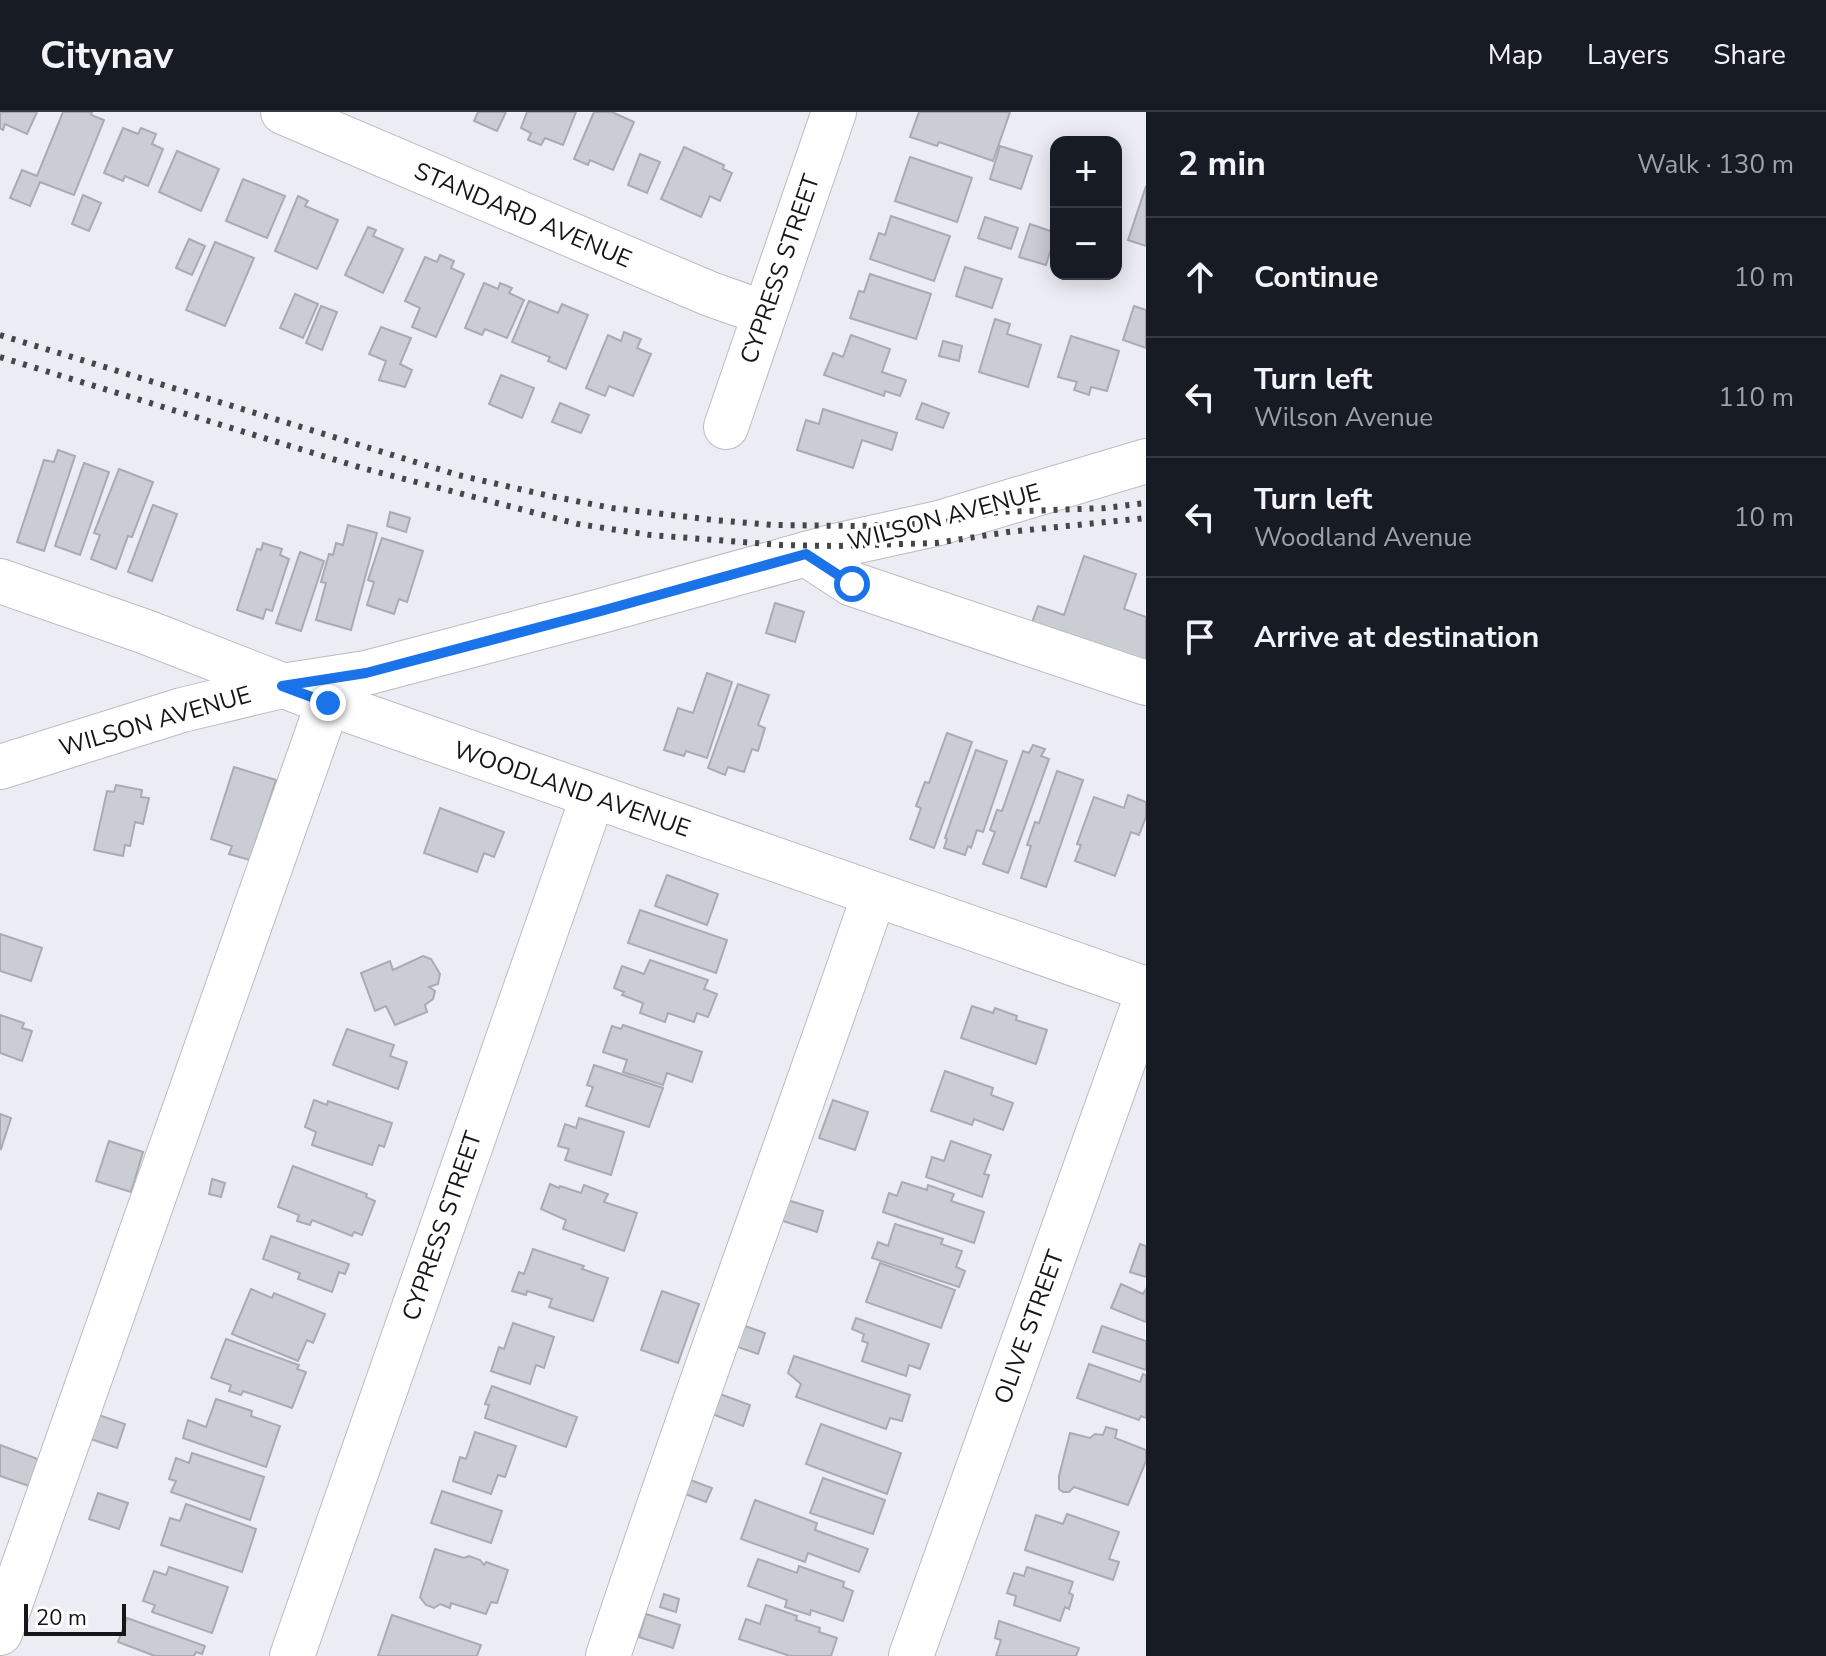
<!DOCTYPE html>
<html lang="en">
<head>
<meta charset="utf-8">
<style>
	:root { --surface:#171b24; --page:#242831; --text:#f1f3f6; --muted:#9ea1a6; --line:#363941 }
	body { margin:0; font-family:"Nunito Sans",sans-serif; background:var(--page); color:var(--text) }
	.controls { position:absolute; right:24px; top:24px; display:grid; overflow:hidden; border-radius:16px; box-shadow:0 4px 20px #0003 }
	.controls button { width:72px; height:72px; display:grid; place-items:center; padding:0; border:0; border-bottom:2px solid var(--line); background:var(--surface); color:var(--text); font:40px sans-serif }
	.scale { position:absolute; left:24px; bottom:20px; width:102px; box-sizing:border-box; padding-left:8px; border:4px solid #151618; border-top:0; font-size:22px; line-height:28px; white-space:nowrap; color:#151618; -webkit-text-stroke:6px #fff; paint-order:stroke }
	.stop { position:absolute; width:24px; height:24px; margin:-18px; border:6px solid #1a73e8; border-radius:50%; background:#fff }
	.stop.end { background:#1a73e8; border-color:#fff; box-shadow:0 2px 8px #0008 }
	.list { margin:0; padding:0; list-style:none }
	h2 { display:flex; justify-content:space-between; align-items:center; height:104px; margin:0; padding:0 32px; font-size:34px }
	h2 small { font-size:26px; font-weight:400; color:var(--muted) }
	.list li { display:grid; grid-template-columns:52px 1fr auto; gap:24px; align-items:center; box-sizing:border-box; height:120px; padding:0 32px; border-top:2px solid var(--line) }
	.list b { display:block; font-size:30px; white-space:nowrap }
	.list p { margin:0; font-size:26px; white-space:nowrap; color:var(--muted) }
	.list em { font-size:26px; font-style:normal; color:var(--muted) }
	.icon { flex:none; width:44px; height:44px; fill:none; stroke:currentColor; stroke-width:2; stroke-linecap:round; stroke-linejoin:round }
	.map { position:relative; flex:none; width:1146px; height:1544px; overflow:hidden }
	header { display:flex; align-items:center; gap:48px; box-sizing:border-box; height:112px; padding:0 40px; background:var(--surface); border-bottom:2px solid var(--line) }
	header strong { font-size:38px }
	nav { display:flex; gap:44px; margin-inline-start:auto; font-size:28px }
	main { display:flex }
	aside { flex:1; background:var(--surface) }
	.map>svg:first-child { display:block }
</style>
</head>
<body>
<header>
<strong>Citynav</strong>
<nav><a>Map</a><a>Layers</a><a>Share</a></nav>
</header>
<main>
<div class="map">
<svg width="1146" height="1544" viewBox="0 0 1146 1544">
	<rect width="100%" height="100%" fill="#ecedf4"/>
	<g fill="#cbcdd4" stroke="#a9abb1" stroke-width="2">
		<path d="M0,0H37L27,22L5,12L3,18L0,16Z"/>
		<path d="M63,0H92L91,3L104,8L74,83L40,70L30,94L10,86L22,58L37,64Z"/>
		<path d="M478,0H506L497,19L474,9Z"/>
		<path d="M527,0H576L563,33L545,26L541,33L528,28L531,21L521,16Z"/>
		<path d="M594,0H612L634,10L613,58L590,48L588,53L574,47Z"/>
		<path d="M919,0H1010L993,49L939,30L937,34L910,25Z"/>
		<path d="M123,16L138,22L141,16L156,22L152,32L163,37L148,74L125,64L123,69L104,61Z"/>
		<path d="M1000,34L1032,44L1021,77L990,67Z"/>
		<path d="M684,35L724,53L723,57L732,61L720,89L710,84L701,105L661,87Z"/>
		<path d="M177,39L219,57L201,99L159,80Z"/>
		<path d="M640,42L660,50L647,81L628,73Z"/>
		<path d="M910,45L972,66L957,110L895,89Z"/>
		<path d="M243,67L285,84L267,126L226,109Z"/>
		<path d="M1146,74V134L1128,128Z"/>
		<path d="M83,83L101,91L89,119L72,112Z"/>
		<path d="M298,84L308,89L305,94L338,108L317,157L275,139Z"/>
		<path d="M891,104L950,124L934,169L870,147L879,121L885,123Z"/>
		<path d="M985,105L1018,116L1011,137L978,126Z"/>
		<path d="M1030,112L1056,121L1046,153L1019,145Z"/>
		<path d="M368,115L376,118L373,124L403,137L383,181L345,163Z"/>
		<path d="M189,127L205,134L192,163L176,156Z"/>
		<path d="M215,130L254,146L225,214L186,198Z"/>
		<path d="M440,143L454,149L451,156L464,162L436,225L412,215L420,196L405,189L425,145L437,150Z"/>
		<path d="M965,155L1002,167L992,196L956,184Z"/>
		<path d="M870,162L931,182L916,227L850,206L859,179L864,180Z"/>
		<path d="M484,171L498,177L500,171L512,176L509,181L524,188L507,226L485,217L482,223L465,216Z"/>
		<path d="M295,182L318,192L303,226L280,216Z"/>
		<path d="M529,189L558,201L562,192L588,203L566,257L548,249L550,245L512,230Z"/>
		<path d="M321,194L337,200L322,238L306,231Z"/>
		<path d="M1134,194L1146,198V236L1123,228Z"/>
		<path d="M995,207L1010,212L1007,222L1041,233L1028,275L979,260Z"/>
		<path d="M381,215L411,226L400,252L412,258L405,275L379,268L386,249L369,242Z"/>
		<path d="M624,220L641,227L637,236L651,242L633,284L609,274L605,284L586,276L608,223L621,229Z"/>
		<path d="M851,223L890,237L882,260L906,268L900,284L885,279L884,284L824,263L833,241L843,245Z"/>
		<path d="M1071,224L1119,239L1107,279L1091,275L1089,283L1074,278L1077,270L1058,265Z"/>
		<path d="M943,229L962,234L959,249L939,244Z"/>
		<path d="M501,263L534,276L522,306L489,292Z"/>
		<path d="M560,291L589,303L581,321L552,310Z"/>
		<path d="M922,291L949,301L943,316L916,307Z"/>
		<path d="M823,297L897,321L892,338L862,328L853,356L797,338L806,308L819,312Z"/>
		<path d="M58,338L75,344L44,439L17,430L44,348L54,350Z"/>
		<path d="M84,351L109,360L80,443L55,434Z"/>
		<path d="M119,357L153,370L132,425L128,424L116,457L91,447L100,423L94,421Z"/>
		<path d="M153,393L177,402L152,469L128,460Z"/>
		<path d="M390,400L410,406L406,420L387,414Z"/>
		<path d="M348,413L377,421L351,518L316,508L326,471L321,470L329,442L333,443L336,431L343,433Z"/>
		<path d="M382,426L423,439L407,490L399,487L394,502L367,493L374,470L368,468Z"/>
		<path d="M263,431L282,437L280,443L289,447L272,499L266,497L263,507L237,498L257,437L261,438Z"/>
		<path d="M300,440L324,449L301,519L276,511Z"/>
		<path d="M1084,444L1136,462L1124,497L1146,505V555L1030,516L1038,494L1064,503Z"/>
		<path d="M775,491L804,500L795,530L766,521Z"/>
		<path d="M707,561L732,570L707,646L686,639L684,644L664,638L678,596L693,601Z"/>
		<path d="M738,572L769,583L758,613L765,616L758,639L752,637L744,660L728,655L725,663L708,656Z"/>
		<path d="M947,621L972,630L934,736L910,727L921,696L916,694L925,670L929,671Z"/>
		<path d="M1033,633L1045,637L1041,644L1049,647L1008,761L983,752L995,720L990,718L997,698L1002,699L1023,639L1029,641Z"/>
		<path d="M976,638L1007,649L983,720L977,718L971,736L968,734L965,743L944,736L947,727L945,726Z"/>
		<path d="M234,655L276,668L250,748L229,742L232,734L211,727Z"/>
		<path d="M1057,659L1083,668L1046,775L1021,766L1031,734L1027,733L1035,710L1039,711Z"/>
		<path d="M116,673L142,678L141,685L149,686L143,712L135,710L130,734L125,733L123,744L94,738L107,679L114,680Z"/>
		<path d="M1128,683L1146,690V705L1139,723L1131,720L1115,764L1075,749L1081,733L1077,732L1094,685L1124,696Z"/>
		<path d="M440,696L504,720L494,745L484,741L477,760L424,741Z"/>
		<path d="M667,763L718,782L707,813L655,794Z"/>
		<path d="M640,798L727,828L716,861L628,831Z"/>
		<path d="M0,822L42,836L31,869L0,859Z"/>
		<path d="M423,844L431,847L440,862L438,872L429,875L435,879L433,887L425,893L427,900L395,913L386,894L375,899L361,861L390,849L393,858Z"/>
		<path d="M650,848L708,868L704,877L717,882L708,905L697,901L694,910L668,901L665,910L640,901L643,891L622,883L624,880L614,876L622,854L644,862Z"/>
		<path d="M972,894L993,901L995,896L1017,904L1016,908L1047,918L1036,952L961,926Z"/>
		<path d="M0,903L24,911L22,916L32,919L22,949L0,941Z"/>
		<path d="M623,913L702,940L692,970L667,961L663,973L623,960L627,948L603,940L612,914L621,917Z"/>
		<path d="M347,917L394,933L390,944L407,950L398,977L333,953Z"/>
		<path d="M594,953L663,976L649,1015L586,994L593,975L587,973Z"/>
		<path d="M945,959L993,976L991,983L1013,991L1003,1018L974,1007L972,1013L931,999Z"/>
		<path d="M314,988L327,993L328,989L392,1011L384,1035L379,1033L372,1053L312,1033L316,1020L305,1015Z"/>
		<path d="M833,988L868,1000L855,1038L819,1026Z"/>
		<path d="M0,1002L11,1006L1,1037L0,1036Z"/>
		<path d="M579,1006L624,1020L611,1063L565,1048L569,1037L558,1034L565,1012L576,1016Z"/>
		<path d="M109,1029L143,1040L131,1080L96,1069Z"/>
		<path d="M951,1029L991,1043L984,1062L989,1063L982,1085L926,1065L932,1045L944,1049Z"/>
		<path d="M293,1054L367,1082L366,1085L375,1089L362,1123L354,1120L352,1124L312,1108L310,1113L297,1109L299,1103L278,1095Z"/>
		<path d="M212,1067L225,1071L221,1085L209,1082Z"/>
		<path d="M902,1070L927,1078L928,1073L954,1082L951,1089L984,1100L974,1131L883,1100L889,1081L897,1084Z"/>
		<path d="M550,1072L559,1076L560,1074L581,1081L584,1073L608,1082L604,1090L637,1101L624,1139L563,1117L566,1108L541,1097Z"/>
		<path d="M781,1086L823,1099L817,1120L774,1106Z"/>
		<path d="M895,1112L943,1127L941,1132L962,1139L956,1155L965,1159L959,1175L872,1146L878,1130L888,1134Z"/>
		<path d="M271,1124L349,1152L345,1162L339,1160L332,1180L298,1167L300,1161L263,1147Z"/>
		<path d="M1140,1132L1146,1134V1165L1130,1160Z"/>
		<path d="M533,1137L584,1154L582,1157L608,1166L593,1209L549,1195L552,1187L527,1179L526,1183L512,1179L519,1160L524,1162Z"/>
		<path d="M880,1151L955,1178L941,1216L866,1190Z"/>
		<path d="M1121,1172L1143,1182L1146,1177V1210L1111,1196Z"/>
		<path d="M251,1177L272,1186L274,1181L325,1202L313,1231L307,1228L298,1249L232,1222Z"/>
		<path d="M662,1179L699,1192L678,1251L641,1238Z"/>
		<path d="M856,1206L929,1232L920,1257L909,1253L906,1264L862,1249L868,1231L862,1229L864,1222L852,1217Z"/>
		<path d="M513,1211L554,1225L544,1256L536,1253L530,1272L491,1259L499,1235L504,1237Z"/>
		<path d="M736,1211L765,1221L758,1242L729,1232Z"/>
		<path d="M1102,1214L1146,1229V1258L1093,1240Z"/>
		<path d="M226,1227L299,1253L297,1257L306,1260L292,1296L243,1279L241,1283L229,1279L231,1273L211,1266Z"/>
		<path d="M794,1244L910,1283L902,1309L890,1306L886,1317L796,1285L801,1272L788,1261Z"/>
		<path d="M1089,1252L1140,1270L1143,1262L1146,1263V1306L1141,1304L1139,1308L1077,1286Z"/>
		<path d="M492,1274L577,1305L566,1335L485,1306L489,1293L485,1292Z"/>
		<path d="M720,1282L750,1293L743,1314L712,1302Z"/>
		<path d="M216,1287L252,1299L251,1304L280,1314L266,1355L183,1326L188,1308L206,1315Z"/>
		<path d="M87,1299L125,1312L117,1336L79,1323Z"/>
		<path d="M821,1312L901,1341L887,1382L806,1352Z"/>
		<path d="M1106,1315L1117,1318L1115,1326L1146,1338V1349L1128,1393L1074,1375L1069,1380H1063L1059,1377V1364L1070,1321L1090,1326L1095,1322L1103,1323Z"/>
		<path d="M475,1320L516,1334L505,1365L498,1363L491,1382L453,1369L460,1345L466,1347Z"/>
		<path d="M0,1333L38,1347L29,1374L0,1364Z"/>
		<path d="M192,1341L264,1365L250,1408L171,1380L176,1369L169,1367L176,1346L189,1351Z"/>
		<path d="M685,1366L712,1376L706,1390L680,1380Z"/>
		<path d="M823,1366L885,1388L873,1422L810,1401Z"/>
		<path d="M442,1379L502,1399L491,1431L431,1411Z"/>
		<path d="M98,1381L128,1391L119,1417L89,1407Z"/>
		<path d="M755,1388L817,1411L815,1418L868,1437L859,1460L808,1441L805,1450L741,1427Z"/>
		<path d="M186,1392L256,1417L242,1460L161,1433L170,1406L180,1409Z"/>
		<path d="M1067,1402L1119,1420L1109,1447L1119,1450L1113,1468L1025,1438L1036,1403L1063,1412Z"/>
		<path d="M435,1437L464,1446L469,1444L480,1448L484,1453L486,1450L508,1458L497,1491L491,1490L486,1502L451,1491L450,1496L440,1492L434,1496L426,1493L420,1485Z"/>
		<path d="M758,1447L797,1461L799,1454L844,1470L843,1475L853,1479L843,1509L811,1498L810,1503L785,1495L787,1488L748,1474Z"/>
		<path d="M169,1455L228,1475L212,1521L152,1500L155,1493L143,1489L154,1459L166,1463Z"/>
		<path d="M1027,1455L1073,1470L1069,1481L1073,1483L1069,1497L1065,1495L1060,1509L1014,1493L1016,1484L1007,1481L1014,1461L1024,1464Z"/>
		<path d="M664,1482L679,1487L676,1500L660,1495Z"/>
		<path d="M766,1493L797,1504L796,1508L820,1516L819,1520L837,1526L831,1544H790L739,1527L746,1507L760,1512Z"/>
		<path d="M646,1502L680,1513L673,1536L639,1525Z"/>
		<path d="M392,1503L481,1533L477,1544H378Z"/>
		<path d="M127,1506L205,1534L202,1542L196,1540L194,1544H155L118,1530Z"/>
		<path d="M999,1509L1079,1536L1076,1544H996L1001,1528L995,1526Z"/>
	</g>
	<g fill="none" stroke-linecap="round" stroke-linejoin="round">
		<defs>
			<g id="minor">
				<path d="M283,0L710,182L764,201"/>
				<path d="M726,315L834,0"/>
				<path d="M806,442L852,472L1146,571"/>
				<path d="M0,469L146,520L328,591L1146,877"/>
				<path d="M0,655L182,598L282,574L366,561L601,499L835,434L939,411L1146,349"/>
				<path d="M0,1521L328,591"/>
				<path d="M292,1544L593,684"/>
				<path d="M608,1544C692,1289 787,1037 874,783"/>
				<path d="M911,1544L1146,886"/>
			</g>
		</defs>
		<use href="#minor" stroke="#babcc2" stroke-width="46"/>
		<use href="#minor" stroke="#fff" stroke-width="44"/>
		<g stroke="#454649" stroke-width="6" stroke-dasharray="4 8" stroke-linecap="butt">
			<path d="M0,223L458,363L550,384L612,396L714,408L773,413L857,414L939,411L999,400L1105,396L1146,391"/>
			<path d="M0,245L362,356L578,412L650,423L781,433L835,434L936,431L1008,420L1146,406"/>
		</g>
	</g>
	<g fill="none" stroke-linecap="round" stroke-linejoin="round">
		<path stroke="#1a73e8" stroke-width="10" d="M328,591L282,574L366,561L601,499L806,442L852,472"/>
	</g>
	<g text-anchor="middle" stroke-width="6" stroke-linejoin="round" paint-order="stroke">
		<g font-size="24" fill="#151618" stroke="#fff">
			<text transform="translate(523 103) rotate(23)" y="8">STANDARD AVENUE</text>
			<text transform="translate(780 157) rotate(-71)" y="8">CYPRESS STREET</text>
			<text transform="translate(944 405) rotate(-15)" y="8">WILSON AVENUE</text>
			<text transform="translate(155 609) rotate(-16)" y="8">WILSON AVENUE</text>
			<text transform="translate(572 677) rotate(19)" y="8">WOODLAND AVENUE</text>
			<text transform="translate(442 1114) rotate(-71)" y="8">CYPRESS STREET</text>
			<text transform="translate(1029 1215) rotate(-70)" y="8">OLIVE STREET</text>
		</g>
	</g>
</svg>
<div class="controls">
<button>+</button>
<button>−</button>
</div>
<div class="scale">20 m</div>
<div class="stop" style="left:852px;top:472px"></div>
<div class="stop end" style="left:328px;top:591px"></div>
</div>
<aside>
<h2>2 min<small>Walk · 130 m</small></h2>
<ul class="list">
<li><svg class="icon" aria-label="ahead" viewBox="0 0 24 24"><path d="M12 20V5M6 11l6-6 6 6"/></svg><div><b>Continue</b></div><em>10 m</em></li>
<li><svg class="icon" aria-label="left" viewBox="0 0 24 24"><path d="M17 20v-9H6M10 6l-5 5 5 5"/></svg><div><b>Turn left</b><p>Wilson Avenue</p></div><em>110 m</em></li>
<li><svg class="icon" aria-label="left" viewBox="0 0 24 24"><path d="M17 20v-9H6M10 6l-5 5 5 5"/></svg><div><b>Turn left</b><p>Woodland Avenue</p></div><em>10 m</em></li>
<li><svg class="icon" aria-label="arrive" viewBox="0 0 24 24"><path d="M6 21V4h12l-3 4 3 4H6"/></svg><div><b>Arrive at destination</b></div></li>
</ul>
</aside>
</main>
</body>
</html>
